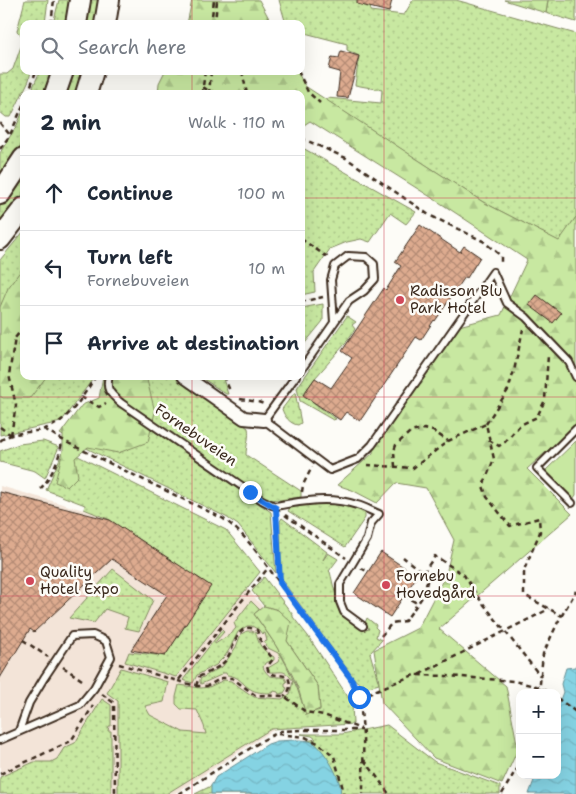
<!DOCTYPE html>
<html lang="en">
<head>
<meta charset="utf-8">
<style>
	:root { --surface:#fff; --page:#f2f2f3; --text:#1f2937; --muted:#747a83; --line:#e0e1e3 }
	body { margin:0; font-family:"Shantell Sans",sans-serif; background:var(--page); color:var(--text) }
	.controls { position:absolute; right:15px; bottom:15px; display:grid; overflow:hidden; border-radius:10px; box-shadow:0 5px 20px #0002 }
	.controls button { width:45px; height:45px; display:grid; place-items:center; padding:0; border:0; border-bottom:1px solid var(--line); background:var(--surface); color:var(--text); font:25px sans-serif }
	.stop { position:absolute; width:15px; height:15px; margin:-11px; border:4px solid #1a73e8; border-radius:50%; background:#fff }
	.stop.end { background:#1a73e8; border-color:#fff; box-shadow:0 1px 5px #0008 }
	.list { margin:0; padding:0; list-style:none }
	h2 { display:flex; justify-content:space-between; align-items:center; height:65px; margin:0; padding:0 20px; font-size:21px }
	h2 small { font-size:16px; font-weight:400; color:var(--muted) }
	.list li { display:grid; grid-template-columns:32px 1fr auto; gap:15px; align-items:center; box-sizing:border-box; height:75px; padding:0 20px; border-top:1px solid var(--line) }
	.list b { display:block; font-size:19px; white-space:nowrap }
	.list p { margin:0; font-size:16px; white-space:nowrap; color:var(--muted) }
	.list em { font-size:16px; font-style:normal; color:var(--muted) }
	.icon { flex:none; width:28px; height:28px; fill:none; stroke:currentColor; stroke-width:2; stroke-linecap:round; stroke-linejoin:round }
	.map { position:relative; flex:none; width:576px; height:794px; overflow:hidden }
	.search { position:absolute; background:var(--surface); box-shadow:0 5px 20px #0002; left:20px; top:20px; width:285px; height:55px; display:flex; align-items:center; gap:12px; box-sizing:border-box; padding:0 18px; border-radius:10px; color:var(--muted); font-size:19px }
	.panel { position:absolute; background:var(--surface); box-shadow:0 5px 20px #0002; left:20px; top:90px; width:285px; height:290px; border-radius:10px }
	.map>svg:first-child { display:block }
</style>
</head>
<body>
<div class="map">
<svg width="576" height="794" viewBox="0 0 576 794">
	<defs>
		<pattern id="grass-dots" width="8" height="8" patternUnits="userSpaceOnUse" patternTransform="scale(1.25)"><rect width="8" height="8" fill="#c8e8a1"/><path d="M2 2h.1M6 6h.1" fill="none" stroke="#adc78a" stroke-width="1.8" stroke-linecap="round"/></pattern>
		<pattern id="forest-firs" width="22" height="20" patternUnits="userSpaceOnUse" patternTransform="scale(1.25)"><rect width="22" height="20" fill="#c8e8a1"/><path d="M5 1l3.5 6h-7zM16 11l3.5 6h-7z" fill="#adc78a"/></pattern>
		<pattern id="water-waves" width="16" height="10" patternUnits="userSpaceOnUse" patternTransform="scale(1.25)"><rect width="16" height="10" fill="#85d3e3"/><path d="M0 5q4-4 8 0t8 0" fill="none" stroke="#74b5c2"/></pattern>
		<pattern id="building-cross-hatch" width="8" height="8" patternUnits="userSpaceOnUse" patternTransform="scale(1.25)"><rect width="8" height="8" fill="#ddab8f"/><path d="M0 0l8 8M0 8l8-8" fill="none" stroke="#b48b74"/></pattern>
	</defs>
	<rect width="100%" height="100%" fill="#fdfcf7"/>
	<filter id="ink" filterUnits="userSpaceOnUse"><feTurbulence type="fractalNoise" baseFrequency=".02" numOctaves="2"/><feDisplacementMap in="SourceGraphic" scale="10" xChannelSelector="R" yChannelSelector="G"/><feConvolveMatrix kernelMatrix="1 2 1 2 8 2 1 2 1" color-interpolation-filters="sRGB"/></filter>
	<g filter="url(#ink)">
		<path fill="#f3e4d8" d="M0,486L212,547L334,691L174,794H0Z"/>
		<g fill="url(#grass-dots)" stroke="#828960">
			<path d="M25,0H48L45,23V24H24V71H31L29,80L11,117H6L0,112V74H7L13,69L24,38L17,31Z"/>
			<path d="M59,0H70L65,24H53Z"/>
			<path d="M89,0H101L97,24H84Z"/>
			<path d="M279,0H372L370,11L404,15L413,0H456L576,34V217L560,242L483,202L327,101V98L381,103L382,90L355,85L359,56L347,50V44L301,32V24H286Z"/>
			<path d="M548,0H576V22L546,13Z"/>
			<path d="M40,71H55L47,94H30Z"/>
			<path d="M72,71H85L82,82L76,94H64Z"/>
			<path d="M24,109V140L0,177V153L17,125Z"/>
			<path d="M301,147L416,212L406,224L390,213L370,242L361,239L347,242L330,249L314,272L315,292L301,295Z"/>
			<path d="M24,172V192L0,225V203Z"/>
			<path d="M24,231V376H95L61,422L0,435V260Z"/>
			<path d="M323,304V321L301,348V308Z"/>
			<path d="M347,316L356,322L352,325L355,329L345,344L315,378L303,395L336,419L333,420L300,401L297,388Z"/>
			<path d="M120,376H178L248,428C250,437 246,445 246,455L301,491V497L279,500L267,499L120,399Z"/>
			<path d="M199,376H222L228,394H226Z"/>
			<path d="M295,392L301,423L298,425C290,424 284,416 282,409Z"/>
			<path d="M85,404L116,405L271,512L276,573L238,525L226,517L70,440L60,434Z"/>
			<path d="M43,441L59,447L45,478L35,471L0,462V451L19,444Z"/>
			<path d="M64,449L226,530L260,572L176,677L125,662L129,652L165,656L210,586L108,519L84,509L85,505L46,490Z"/>
			<path d="M335,503L356,507L365,513V518L345,547L288,511L291,506Z"/>
			<path d="M282,518L327,552L323,560L328,553L338,559L329,571L330,572C333,583 337,605 343,614C348,622 359,626 366,630L369,629L365,623L367,618L376,625L375,627L378,630L376,637L382,640L370,653L379,684L365,688L354,679L281,579L280,521Z"/>
			<path d="M113,569L153,600L139,631L125,628L128,617L105,609L94,623L69,618Z"/>
			<path d="M264,577L293,615V617L308,636L352,703L353,724L271,729L166,794H118V701L107,693L121,668L168,682L164,702L145,706L150,715L183,732L206,734L204,726L197,710L181,709L176,704V697L179,685L201,688L209,687L224,680L231,681L254,697L282,699L290,694L293,681C284,668 282,673 269,672L268,668L278,662L280,657L278,653L268,648L264,642L267,641L265,633L262,634L259,630L252,626H247L238,632L229,650L225,656L216,665L197,675L193,683L183,680L222,630L224,632L215,642V644L231,634L236,628L234,623L251,601L259,609V610L254,614L275,644L287,666L297,688L306,714L320,710L318,686L287,641L278,610L264,606L252,591Z"/>
			<path d="M247,631H252L256,633C259,646 262,650 274,657V660L265,663L263,667C269,680 273,675 285,678L287,682L285,683V687L287,688L284,693L279,694L278,692L274,691L273,693C266,693 258,693 252,690C241,684 240,676 227,675L226,673H222L221,675L201,684L200,682V679L223,666L236,647L241,634Z"/>
			<path d="M102,699L111,705V726H109L108,731H111V794H0V777L34,762H51L57,759L64,748L75,743Z"/>
			<path d="M387,725L435,762L500,786V794H195L211,786L212,787L277,747L316,739L312,736L301,734H342Z"/>
		</g>
		<g fill="url(#forest-firs)" stroke="#828960">
			<path d="M192,0H259L272,24H187Z"/>
			<path d="M504,0H548L546,13Z"/>
			<path d="M165,71H297L305,86L483,202L559,241L576,217V425L527,469L572,514L439,629L506,686L518,749L502,784L434,758L382,703L374,650L418,628L446,574L454,540L426,488L396,483L377,503L352,490L337,485L373,453L374,436L455,327L501,315L527,260L445,206L310,121L301,127V94H158L159,83Z"/>
			<path d="M24,266V376H47L30,398H3L0,396V307L8,288Z"/>
			<path d="M103,376H146L155,412L148,442L118,453L88,447L75,458L78,476L67,487L55,482L63,451V430L82,405L99,398Z"/>
			<path d="M264,606L278,610L291,622L287,641L318,686L320,709L306,715C303,706 301,697 298,688C287,661 271,637 254,614Z"/>
		</g>
		<path fill="#c8e8a1" stroke="#828960" d="M576,441V495L573,499L545,471Z"/>
		<g fill="url(#water-waves)" stroke="#678f94">
			<path d="M576,665V794H529L536,775H557V708L563,692L561,684L566,668L575,667Z"/>
			<path d="M295,740C300,740 309,740 314,743C324,749 344,782 340,794H211V786L216,777L268,744L277,741Z"/>
		</g>
		<g fill="url(#building-cross-hatch)" stroke="#3b2a1e">
			<path d="M357,0H392L389,12L357,4Z"/>
			<path d="M341,51L359,56L348,98L337,97L340,72L329,69L332,57L339,58Z"/>
			<path d="M420,225L460,252L464,246L480,257L467,278L465,277L435,321L434,320L421,340L416,337L360,421L346,412L340,420L303,395L315,378L331,388L352,358L342,351L384,288L386,290L401,266L395,262Z"/>
			<path d="M537,295L561,313L553,323L529,305Z"/>
			<path d="M0,492L110,520L211,586L165,656L131,650L167,595L112,559L34,632L30,629L0,678Z"/>
			<path d="M381,552L417,576L390,617L354,593Z"/>
		</g>
		<g fill="none" stroke-linecap="round" stroke-linejoin="round">
			<defs>
				<g id="service">
					<path d="M301,370L349,301L364,291L375,279L374,264L366,257L348,256L335,266L331,280L334,322"/>
					<path d="M109,376C105,390 111,394 121,403L262,500L272,505L276,506C302,501 331,496 357,505C365,507 371,511 379,514L371,523L367,539L340,584V602L344,612L363,626"/>
					<path d="M296,376L264,420L330,470L358,459L372,445L493,272L507,303L526,317L569,362L576,377"/>
					<path d="M572,503L537,468L576,429"/>
					<path d="M0,740L80,705L94,688L111,657L106,641L93,635L72,636L44,678L29,703L19,731"/>
				</g>
				<path id="minor" d="M184,376L244,418L264,420"/>
				<g id="primary">
					<path d="M76,24L80,0"/>
					<path d="M105,24L109,0"/>
					<path d="M55,94L63,71"/>
					<path d="M86,94L93,71"/>
					<path d="M0,194L24,158"/>
					<path d="M0,239L24,208"/>
				</g>
			</defs>
			<use href="#service" stroke="#3b2a1e" stroke-width="10"/>
			<use href="#minor" stroke="#3b2a1e" stroke-width="16"/>
			<use href="#primary" stroke="#3b2a1e" stroke-width="24"/>
			<g stroke="#3b2a1e" stroke-width="2.5" stroke-dasharray="5 4" stroke-linecap="butt">
				<path d="M51,24L54,0"/>
				<path d="M211,24L214,0"/>
				<path d="M215,24L217,0"/>
				<path d="M242,71L247,94"/>
				<path d="M298,71L308,92L320,103"/>
				<path d="M203,87L213,94"/>
				<path d="M28,94L36,71"/>
				<path d="M202,94L205,71"/>
				<path d="M209,94L211,71"/>
				<path d="M0,123L10,135"/>
				<path d="M301,138L346,158L429,215L483,241L501,256V265"/>
				<path d="M0,149L10,135L24,103"/>
				<path d="M301,239L329,258"/>
				<path d="M301,302L323,297"/>
				<path d="M224,376L230,391"/>
				<path d="M81,397L99,407L106,403"/>
				<path d="M240,399L258,402L264,404"/>
				<path d="M486,424L508,390L514,371L523,329"/>
				<path d="M0,427L11,435"/>
				<path d="M44,429L68,443L222,518C245,533 260,557 276,578C301,612 326,646 352,681C355,686 358,692 359,699C365,730 363,763 363,794"/>
				<path d="M11,435L16,405L9,375L15,338L24,327"/>
				<path d="M489,440L499,446L505,442L520,425L537,417L545,400L548,355"/>
				<path d="M0,441C11,432 27,433 41,430C68,424 82,397 96,376"/>
				<path d="M367,465L413,468L448,441L486,424L494,459L483,486L487,497L510,526L539,518L540,532L524,570V595L562,616"/>
				<path d="M395,467L394,451L396,445L410,432L424,429L433,431L448,441"/>
				<path d="M40,489C51,479 61,455 62,440"/>
				<path d="M302,492L303,485L312,467"/>
				<path d="M276,515L279,582"/>
				<path d="M285,515L346,558"/>
				<path d="M361,568L368,572"/>
				<path d="M423,573L435,556L464,575L478,597L541,677"/>
				<path d="M404,595L418,604"/>
				<path d="M381,636L392,623L405,621L423,596L428,578L419,570L403,557"/>
				<path d="M23,640L48,657"/>
				<path d="M119,664L178,681L268,568"/>
				<path d="M63,667L85,682"/>
				<path d="M420,674L549,609"/>
				<path d="M178,681L196,686H207L222,678H232L255,695L284,696L306,712L324,715L361,729"/>
				<path d="M196,686L199,677C206,673 217,669 223,663C235,653 235,619 257,630L262,645L273,659L267,667L269,673C275,676 281,674 288,677C291,685 291,691 284,696"/>
				<path d="M539,693L543,654L558,622L576,591"/>
				<path d="M102,694L114,703L115,794"/>
				<path d="M359,697L414,675L448,676L514,681L539,687L549,693"/>
				<path d="M557,698L576,712"/>
				<path d="M278,734L305,737L318,743L334,756L343,789V794"/>
				<path d="M364,760L372,770L389,794"/>
				<path d="M0,774L71,741L93,706"/>
				<path d="M179,794L263,740L281,731L303,730H362"/>
				<path d="M502,794L514,773L520,766"/>
			</g>
			<use href="#service" stroke="#fdfcf7" stroke-width="6"/>
			<use href="#minor" stroke="#fdfcf7" stroke-width="12"/>
			<use href="#primary" stroke="#fdfcf7" stroke-width="20"/>
		</g>
	</g>
	<g fill="none" stroke-linecap="round" stroke-linejoin="round" filter="url(#ink)">
		<path stroke="#1a73e8" stroke-width="6" d="M250,492L276,508L280,583L352,680L359,697"/>
	</g>
	<path fill="none" stroke="#d1495b" stroke-width="1" stroke-opacity="0.55" d="M192,0V24M384,0V794M192,71V94M0,198H24M301,198H576M192,376V794M0,397H576M0,596H576"/>
	<g fill="#d1495b" stroke="#fdfcf7" stroke-width="2">
		<circle cx="400" cy="300" r="5"/>
		<circle cx="30" cy="581" r="5"/>
		<circle cx="386" cy="585" r="5"/>
	</g>
	<g text-anchor="middle" stroke-width="5" stroke-linejoin="round" paint-order="stroke">
		<g font-size="15" fill="#3b2a1e" stroke="#fdfcf7" text-anchor="start">
			<text x="410" y="296">Radisson Blu<tspan x="410" dy="17">Park Hotel</tspan></text>
			<text x="40" y="577">Quality<tspan x="40" dy="17">Hotel Expo</tspan></text>
			<text x="396" y="581">Fornebu<tspan x="396" dy="17">Hovedgård</tspan></text>
		</g>
		<g font-size="15" fill="#3b2a1e" stroke="#fdfcf7">
			<text transform="translate(196 435) rotate(35)" y="5">Fornebuveien</text>
		</g>
	</g>
</svg>
<div class="controls">
<button>+</button>
<button>−</button>
</div>
<div class="stop" style="left:359px;top:697px"></div>
<div class="stop end" style="left:250px;top:492px"></div>
<div class="search"><svg class="icon" aria-label="search" viewBox="0 0 24 24"><circle cx="10" cy="10" r="6"/><path d="M15 15l6 6"/></svg>Search here</div>
<section class="panel">
<h2>2 min<small>Walk · 110 m</small></h2>
<ul class="list">
<li><svg class="icon" aria-label="ahead" viewBox="0 0 24 24"><path d="M12 20V5M6 11l6-6 6 6"/></svg><div><b>Continue</b></div><em>100 m</em></li>
<li><svg class="icon" aria-label="left" viewBox="0 0 24 24"><path d="M17 20v-9H6M10 6l-5 5 5 5"/></svg><div><b>Turn left</b><p>Fornebuveien</p></div><em>10 m</em></li>
<li><svg class="icon" aria-label="arrive" viewBox="0 0 24 24"><path d="M6 21V4h12l-3 4 3 4H6"/></svg><div><b>Arrive at destination</b></div></li>
</ul>
</section>
</div>
</body>
</html>
